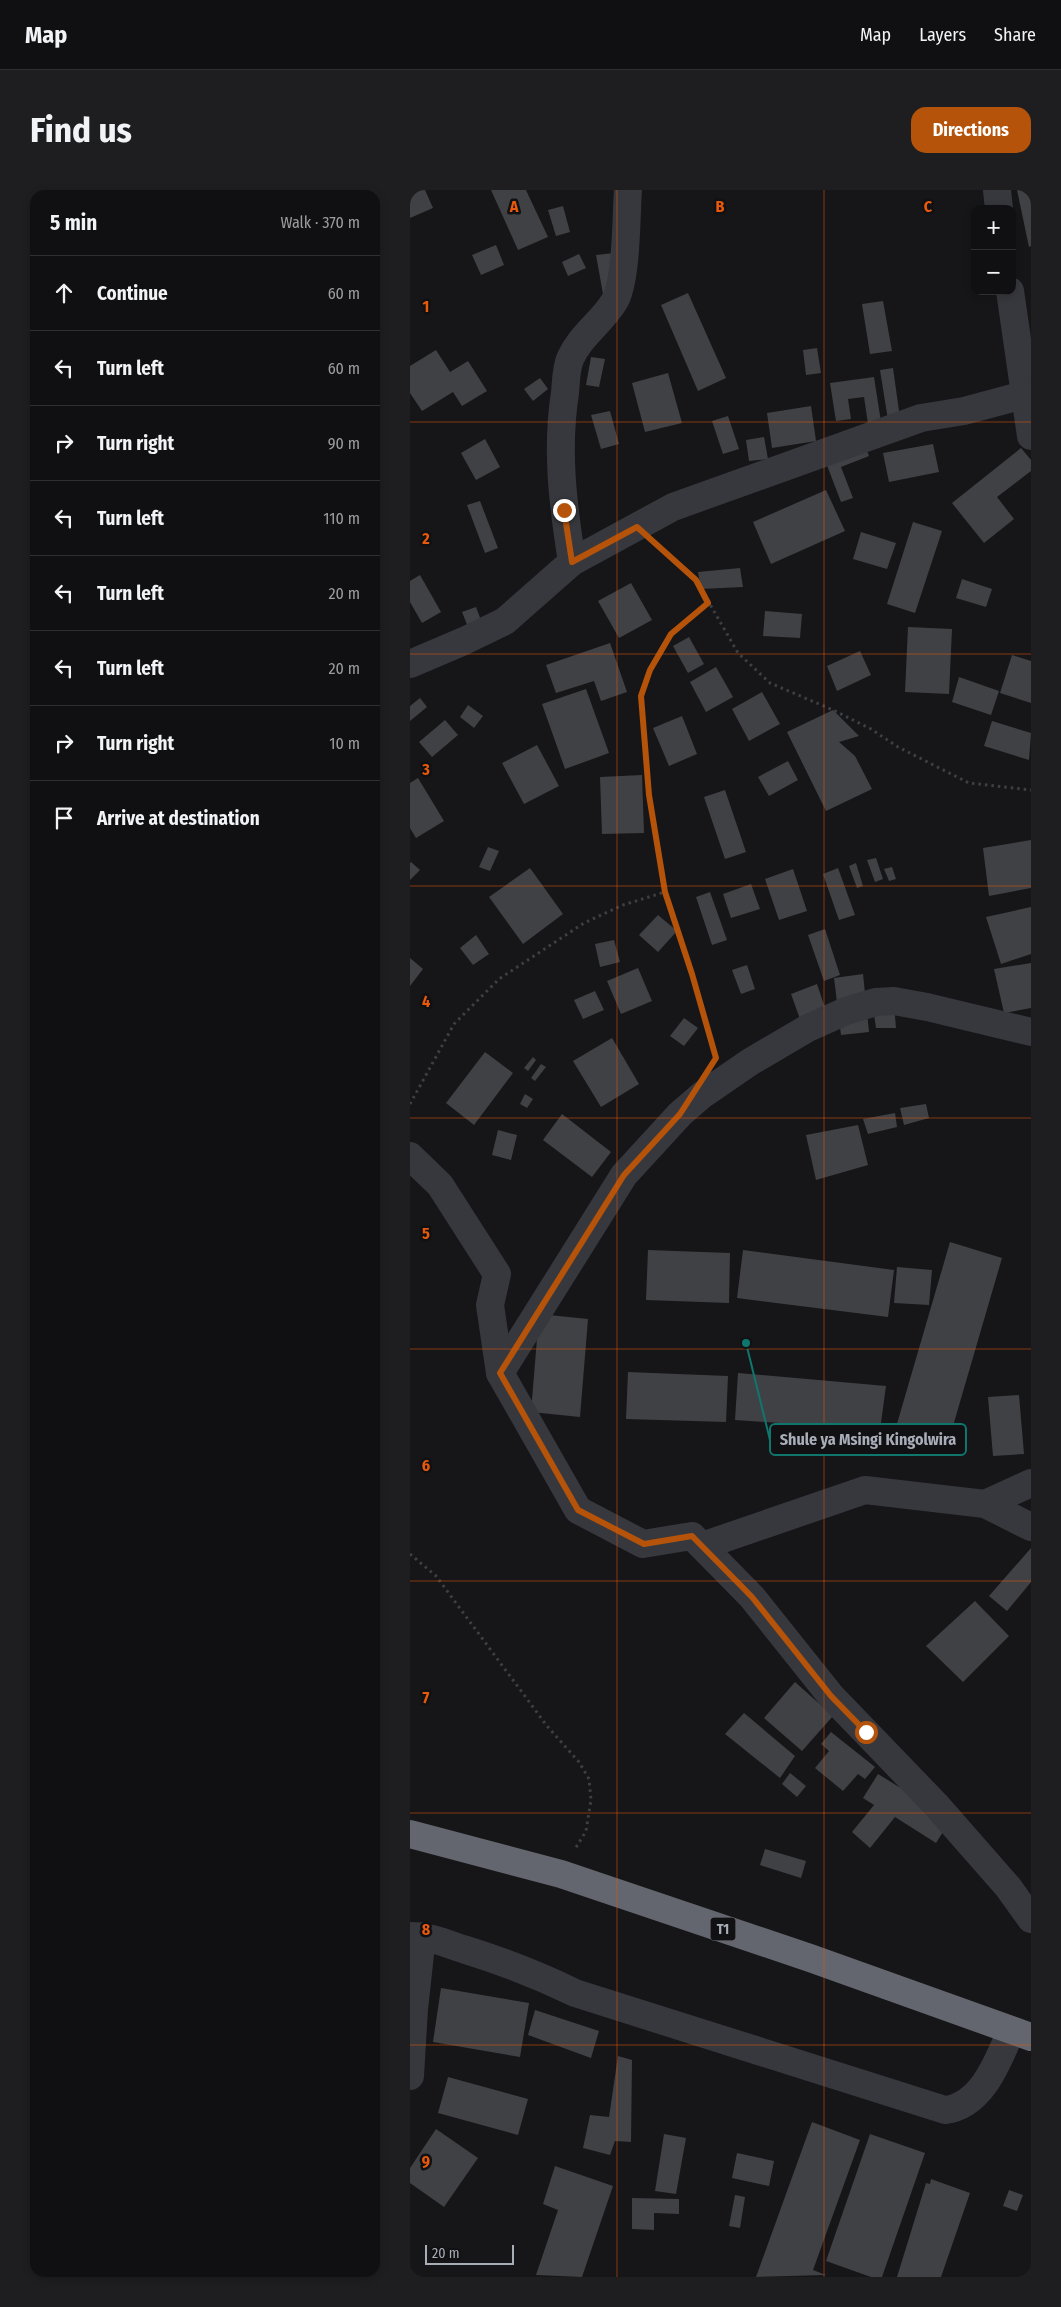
<!DOCTYPE html>
<html lang="en">
<head>
<meta charset="utf-8">
<style>
	:root { --surface:#101012; --page:#1e1e20; --text:#f1f3f6; --muted:#9c9d9f; --line:#303032; --accent:#b45309 }
	body { margin:0; font-family:"Fira Sans Condensed",sans-serif; background:var(--page); color:var(--text) }
	.controls { position:absolute; right:15px; top:15px; display:grid; overflow:hidden; border-radius:10px; box-shadow:0 2px 8px #0003 }
	.controls button { width:45px; height:45px; display:grid; place-items:center; padding:0; border:0; border-bottom:1px solid var(--line); background:var(--surface); color:var(--text); font:25px sans-serif }
	.scale { position:absolute; left:15px; bottom:12px; width:89px; box-sizing:border-box; padding-left:5px; border:2px solid #a8adb8; border-top:0; font-size:14px; line-height:18px; white-space:nowrap; color:#a8adb8; -webkit-text-stroke:4px #111113; paint-order:stroke }
	.stop { position:absolute; width:15px; height:15px; margin:-11px; border:4px solid #b45309; border-radius:50%; background:#fff }
	.stop.end { background:#b45309; border-color:#fff; box-shadow:0 1px 5px #0008 }
	.list { margin:0; padding:0; list-style:none }
	h2 { display:flex; justify-content:space-between; align-items:center; height:65px; margin:0; padding:0 20px; font-size:21px }
	h2 small { font-size:16px; font-weight:400; color:var(--muted) }
	.list li { display:grid; grid-template-columns:32px 1fr auto; gap:15px; align-items:center; box-sizing:border-box; height:75px; padding:0 20px; border-top:1px solid var(--line) }
	.list b { display:block; font-size:19px; white-space:nowrap }
	.list em { font-size:16px; font-style:normal; color:var(--muted) }
	.icon { flex:none; width:28px; height:28px; fill:none; stroke:currentColor; stroke-width:2; stroke-linecap:round; stroke-linejoin:round }
	.map { position:relative; flex:none; width:621px; height:2087px; overflow:hidden; border-radius:15px }
	header { display:flex; align-items:center; gap:30px; box-sizing:border-box; height:70px; padding:0 25px; background:var(--surface); border-bottom:1px solid var(--line) }
	header strong { font-size:24px }
	nav { display:flex; gap:28px; margin-inline-start:auto; font-size:18px }
	.intro { display:flex; align-items:center; justify-content:space-between; box-sizing:border-box; height:120px; padding:0 30px }
	h1 { margin:0; font-size:35px }
	.button { padding:12px 22px; border-radius:15px; background:var(--accent); color:#fff; font-size:18px; font-weight:700 }
	main { display:flex; gap:30px; padding:0 30px }
	aside { flex:1; background:var(--surface); border-radius:15px; box-shadow:0 2px 8px #0003 }
	.map>svg:first-child { display:block }
</style>
</head>
<body>
<header>
<strong>Map</strong>
<nav><a>Map</a><a>Layers</a><a>Share</a></nav>
</header>
<div class="intro"><h1>Find us</h1><a class="button">Directions</a></div>
<main>
<aside>
<h2>5 min<small>Walk · 370 m</small></h2>
<ul class="list">
<li><svg class="icon" aria-label="ahead" viewBox="0 0 24 24"><path d="M12 20V5M6 11l6-6 6 6"/></svg><div><b>Continue</b></div><em>60 m</em></li>
<li><svg class="icon" aria-label="left" viewBox="0 0 24 24"><path d="M17 20v-9H6M10 6l-5 5 5 5"/></svg><div><b>Turn left</b></div><em>60 m</em></li>
<li><svg class="icon" aria-label="right" viewBox="0 0 24 24"><path d="M7 20v-9h11M14 6l5 5-5 5"/></svg><div><b>Turn right</b></div><em>90 m</em></li>
<li><svg class="icon" aria-label="left" viewBox="0 0 24 24"><path d="M17 20v-9H6M10 6l-5 5 5 5"/></svg><div><b>Turn left</b></div><em>110 m</em></li>
<li><svg class="icon" aria-label="left" viewBox="0 0 24 24"><path d="M17 20v-9H6M10 6l-5 5 5 5"/></svg><div><b>Turn left</b></div><em>20 m</em></li>
<li><svg class="icon" aria-label="left" viewBox="0 0 24 24"><path d="M17 20v-9H6M10 6l-5 5 5 5"/></svg><div><b>Turn left</b></div><em>20 m</em></li>
<li><svg class="icon" aria-label="right" viewBox="0 0 24 24"><path d="M7 20v-9h11M14 6l5 5-5 5"/></svg><div><b>Turn right</b></div><em>10 m</em></li>
<li><svg class="icon" aria-label="arrive" viewBox="0 0 24 24"><path d="M6 21V4h12l-3 4 3 4H6"/></svg><div><b>Arrive at destination</b></div></li>
</ul>
</aside>
<div class="map">
<svg width="621" height="2087" viewBox="0 0 621 2087">
	<rect width="100%" height="100%" fill="#161618"/>
	<g fill="#404145">
		<path d="M0,0H15L23,18L0,28Z"/>
		<path d="M81,0H116L138,47L108,60Z"/>
		<path d="M607,0H621V56L619,57Z"/>
		<path d="M153,16L160,42L146,46L138,20Z"/>
		<path d="M86,55L94,75L71,85L62,65Z"/>
		<path d="M204,63L210,101L193,104L186,65Z"/>
		<path d="M169,64L176,78L158,86L152,72Z"/>
		<path d="M278,103L316,188L288,201L251,115Z"/>
		<path d="M473,111L482,161L460,164L452,114Z"/>
		<path d="M407,158L411,183L396,185L393,160Z"/>
		<path d="M26,160L40,182L58,171L77,201L52,216L43,202L12,221L0,203V176Z"/>
		<path d="M181,167L195,169L189,197L176,195Z"/>
		<path d="M483,178L490,228L478,230L470,180Z"/>
		<path d="M258,183L272,233L235,242L222,193Z"/>
		<path d="M464,187L471,232L458,234L454,207L438,209L441,229L426,231L420,193Z"/>
		<path d="M130,188L138,199L123,211L114,199Z"/>
		<path d="M401,216L406,251L362,258L357,223Z"/>
		<path d="M200,221L209,254L191,259L181,225Z"/>
		<path d="M318,226L329,259L313,264L302,231Z"/>
		<path d="M354,247L358,269L339,271L336,250Z"/>
		<path d="M75,249L90,277L66,290L51,263Z"/>
		<path d="M523,254L529,282L479,292L473,263Z"/>
		<path d="M455,256L459,266L431,277L443,308L431,312L415,270Z"/>
		<path d="M611,258L621,270V281L587,307L604,329L574,353L542,313Z"/>
		<path d="M416,300L435,341L361,374L343,332Z"/>
		<path d="M70,311L88,358L75,363L57,315Z"/>
		<path d="M503,332L532,341L505,423L477,414Z"/>
		<path d="M451,342L486,353L477,379L443,369Z"/>
		<path d="M330,378L333,397L291,399L288,382Z"/>
		<path d="M10,385L31,422L12,433L0,412V391Z"/>
		<path d="M552,389L582,399L576,417L546,408Z"/>
		<path d="M221,393L242,430L209,448L188,411Z"/>
		<path d="M66,417L72,433L58,437L52,422Z"/>
		<path d="M355,421L392,424L390,448L353,446Z"/>
		<path d="M498,437L542,439L539,504L495,502Z"/>
		<path d="M279,447L294,474L278,483L263,456Z"/>
		<path d="M200,453L217,502L191,511L184,491L146,503L136,475Z"/>
		<path d="M450,461L461,485L427,501L417,476Z"/>
		<path d="M602,465L621,471V513L590,503Z"/>
		<path d="M306,477L323,507L296,522L280,492Z"/>
		<path d="M549,487L589,501L581,525L542,512Z"/>
		<path d="M176,499L199,563L155,579L132,514Z"/>
		<path d="M352,502L370,534L339,551L322,519Z"/>
		<path d="M10,508L17,517L0,531V516Z"/>
		<path d="M58,515L73,526L64,538L50,527Z"/>
		<path d="M423,520L449,546L429,552L445,566L462,599L416,621L377,542Z"/>
		<path d="M272,526L287,564L259,576L243,538Z"/>
		<path d="M35,530L48,545L22,567L9,552Z"/>
		<path d="M582,531L621,543L619,570L574,556Z"/>
		<path d="M127,555L149,596L114,614L92,573Z"/>
		<path d="M378,571L388,590L359,606L348,587Z"/>
		<path d="M232,585L234,643L192,644L190,587Z"/>
		<path d="M8,588L34,631L6,648L0,638V593Z"/>
		<path d="M315,600L336,662L315,669L294,607Z"/>
		<path d="M621,650V698L579,706L573,658Z"/>
		<path d="M78,657L89,661L80,681L69,677Z"/>
		<path d="M466,668L473,689L465,692L457,670Z"/>
		<path d="M1,672L10,680L0,690V673Z"/>
		<path d="M446,673L453,696L447,698L439,676Z"/>
		<path d="M482,677L486,689L479,691L474,679Z"/>
		<path d="M120,678L153,724L113,754L79,707Z"/>
		<path d="M428,678L445,725L429,730L413,684Z"/>
		<path d="M383,679L397,721L369,730L355,689Z"/>
		<path d="M341,694L350,719L321,728L313,704Z"/>
		<path d="M300,702L317,750L302,755L286,707Z"/>
		<path d="M621,717V764L591,774L576,727Z"/>
		<path d="M248,725L267,741L248,762L229,745Z"/>
		<path d="M415,739L430,785L414,791L398,745Z"/>
		<path d="M66,745L79,764L63,775L50,758Z"/>
		<path d="M204,750L210,772L190,777L185,754Z"/>
		<path d="M0,768L13,779L0,796Z"/>
		<path d="M621,773V818L594,823L584,779Z"/>
		<path d="M337,775L345,799L331,804L322,780Z"/>
		<path d="M228,778L242,811L211,824L197,791Z"/>
		<path d="M453,784L459,842L431,845L424,788Z"/>
		<path d="M407,794L416,821L390,829L381,804Z"/>
		<path d="M185,801L194,820L173,829L164,810Z"/>
		<path d="M483,803L486,838H466L461,804Z"/>
		<path d="M274,828L288,838L274,856L260,846Z"/>
		<path d="M202,848L229,894L191,917L163,871Z"/>
		<path d="M75,862L103,883L64,935L36,913Z"/>
		<path d="M123,867L126,870L118,881L114,878Z"/>
		<path d="M131,874L136,877L125,891L121,888Z"/>
		<path d="M115,904L123,909L117,918L110,914Z"/>
		<path d="M516,914L519,928L494,935L490,918Z"/>
		<path d="M485,923L487,937L458,944L453,929Z"/>
		<path d="M152,924L201,962L182,987L133,950Z"/>
		<path d="M448,935L458,975L406,990L396,945Z"/>
		<path d="M88,940L107,945L101,970L82,965Z"/>
		<path d="M540,1052L592,1068L536,1260L484,1244Z"/>
		<path d="M238,1060L320,1063L319,1113L236,1110Z"/>
		<path d="M333,1060L484,1080L478,1127L327,1108Z"/>
		<path d="M487,1077L522,1080L519,1115L484,1113Z"/>
		<path d="M129,1124L178,1129L170,1227L121,1222Z"/>
		<path d="M218,1182L318,1186L316,1232L216,1229Z"/>
		<path d="M328,1183L476,1196L470,1240L325,1230Z"/>
		<path d="M609,1205L614,1264L583,1266L578,1207Z"/>
		<path d="M621,1358V1392L597,1421L579,1406Z"/>
		<path d="M565,1411L599,1446L553,1492L516,1456Z"/>
		<path d="M385,1492L423,1526L392,1561L354,1528Z"/>
		<path d="M334,1523L385,1566L370,1588L315,1544Z"/>
		<path d="M421,1542L465,1577L455,1589L448,1584L433,1601L405,1578L419,1561L411,1554Z"/>
		<path d="M380,1583L396,1596L387,1607L372,1594Z"/>
		<path d="M468,1584L541,1629L526,1653L485,1627L460,1658L442,1642L464,1615L453,1608Z"/>
		<path d="M355,1659L396,1671L391,1688L350,1675Z"/>
		<path d="M31,1798L119,1813L110,1867L23,1852Z"/>
		<path d="M125,1820L189,1841L181,1868L118,1845Z"/>
		<path d="M208,1866L222,1870L221,1952L205,1951L200,1965L173,1958L180,1925L199,1927Z"/>
		<path d="M38,1887L118,1909L108,1945L28,1923Z"/>
		<path d="M402,1932L450,1950L403,2080L416,2085L346,2087Z"/>
		<path d="M26,1939L68,1968L34,2017L0,1993V1978Z"/>
		<path d="M254,1944L276,1948L266,2004L245,2001Z"/>
		<path d="M460,1944L515,1963L472,2087H461L416,2071Z"/>
		<path d="M327,1963L364,1971L359,1996L322,1988Z"/>
		<path d="M145,1976L203,1996L172,2087L126,2085L148,2020L133,2014Z"/>
		<path d="M521,1989L560,2003L531,2087H487L516,1993L520,1994Z"/>
		<path d="M599,2000L613,2005L607,2021L593,2016Z"/>
		<path d="M325,2005L335,2007L330,2038L319,2036Z"/>
		<path d="M222,2008L269,2009V2024L244,2023V2040L222,2039Z"/>
	</g>
	<g fill="none" stroke-linecap="round" stroke-linejoin="round">
		<g stroke="#3d3f44" stroke-width="3" stroke-dasharray="2.5 4" stroke-linecap="butt">
			<path d="M250,357L286,390L328,463L360,493L423,520L461,539L488,557L559,593L621,600"/>
			<path d="M298,413L261,443L240,480L231,506L239,605L255,702L282,784L304,861"/>
			<path d="M0,914L44,834L89,789L174,733L213,715L255,702"/>
			<path d="M0,1364L26,1386L137,1536L169,1572L179,1589L181,1610L176,1641L165,1659"/>
		</g>
		<g stroke="#37383d" stroke-width="28">
			<path d="M587,0L589,19"/>
			<path d="M600,101L621,246"/>
			<path d="M162,372C153,315 146,260 155,203C156,192 156,179 160,169C170,146 191,133 204,112C217,92 216,26 218,0"/>
			<path d="M0,474L54,451L95,431L162,372L263,317L511,228L554,221L614,205"/>
			<path d="M0,966L30,995L87,1084L80,1115L90,1183L168,1320L233,1354L282,1346L342,1407L421,1506L527,1616L598,1697L621,1729"/>
			<path d="M90,1183L214,985L270,924L292,905L340,872L398,838L436,821L466,812L484,811L517,817L621,842"/>
			<path d="M575,1314L621,1293"/>
			<path d="M292,1356L455,1300L575,1314L621,1337"/>
			<path d="M0,1746C18,1746 35,1753 53,1759C92,1771 128,1785 165,1803L535,1920C572,1916 588,1871 601,1841"/>
			<path d="M0,1886L4,1819L12,1746"/>
		</g>
		<path stroke="#63666e" stroke-width="28" d="M0,1644L151,1684L400,1768L621,1847"/>
	</g>
	<g fill="none" stroke-linecap="round" stroke-linejoin="round">
		<path stroke="#b45309" stroke-width="6" d="M154,320L162,372L227,337L286,390L298,413L261,444L240,480L231,506L239,605L255,702L282,784L306,868L270,924L214,985L90,1183L168,1320L234,1354L282,1346L342,1407L421,1506L456,1542"/>
	</g>
	<path fill="none" stroke="#e8590c" stroke-width="1" stroke-opacity="0.55" d="M207,0V2087M414,0V2087M0,232H621M0,464H621M0,696H621M0,928H621M0,1159H621M0,1391H621M0,1623H621M0,1855H621"/>
	<g text-anchor="middle" stroke-width="5" stroke-linejoin="round" paint-order="stroke">
		<rect fill="#111113" stroke="#7b7e86" stroke-width="1" x="300.5" y="1727.5" width="25" height="23" rx="4"/>
		<g font-size="14" font-weight="bold" fill="#a8adb8">
			<text x="313" y="1744">T1</text>
		</g>
	</g>
	<g font-size="16" text-anchor="middle" font-weight="bold" fill="#e8590c" stroke="#111113" stroke-width="5" stroke-linejoin="round" paint-order="stroke">
		<text x="104" y="22">A</text>
		<text x="310" y="22">B</text>
		<text x="518" y="22">C</text>
		<text x="16" y="122">1</text>
		<text x="16" y="354">2</text>
		<text x="16" y="585">3</text>
		<text x="16" y="817">4</text>
		<text x="16" y="1049">5</text>
		<text x="16" y="1281">6</text>
		<text x="16" y="1513">7</text>
		<text x="16" y="1745">8</text>
		<text x="16" y="1977">9</text>
	</g>
	<path fill="none" stroke="#0f766e" stroke-width="2" d="M336 1153L360 1250"/>
	<circle fill="#0f766e" stroke="#111113" stroke-width="2" cx="336" cy="1153" r="5"/>
	<rect fill="#111113" stroke="#0f766e" stroke-width="2" x="360" y="1234" width="196" height="31" rx="5"/>
	<g font-size="16" text-anchor="middle" font-weight="bold" fill="#a8adb8">
		<text x="458" y="1255">Shule ya Msingi Kingolwira</text>
	</g>
</svg>
<div class="controls">
<button>+</button>
<button>−</button>
</div>
<div class="scale">20 m</div>
<div class="stop" style="left:456px;top:1542px"></div>
<div class="stop end" style="left:154px;top:320px"></div>
</div>
</main>
</body>
</html>
